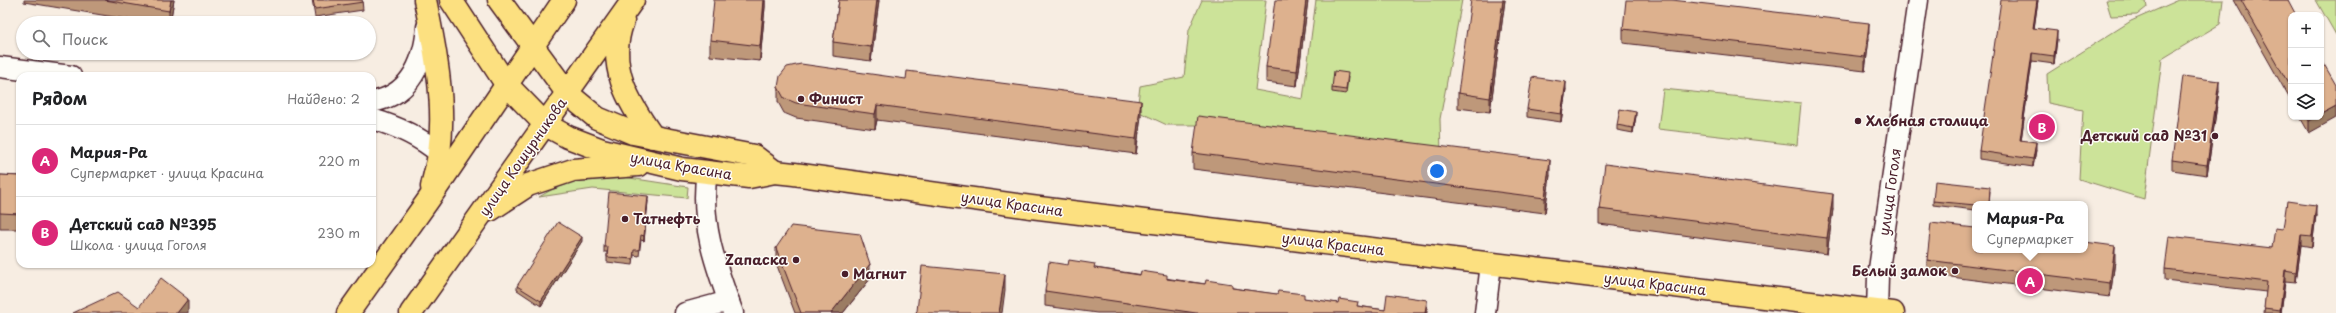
<!DOCTYPE html>
<html lang="ru">
<head>
<meta charset="utf-8">
<style>
	:root { --surface:#fff; --page:#f6f6f6; --text:#202124; --muted:#757577; --line:#e0e0e0; --accent:#db2777 }
	body { margin:0; font-family:"Playpen Sans",sans-serif; background:var(--page); color:var(--text) }
	.controls { position:absolute; right:12px; top:12px; display:grid; overflow:hidden; border-radius:8px; box-shadow:0 1px 3px #0004 }
	.controls button { width:36px; height:36px; display:grid; place-items:center; padding:0; border:0; border-bottom:1px solid var(--line); background:var(--surface); color:var(--text); font:20px sans-serif }
	.you { position:absolute; left:1437px; top:171px; width:14px; height:14px; margin:-10px; border:3px solid #fff; border-radius:50%; background:#1a73e8; box-shadow:0 0 0 6px #1a73e833 }
	.badge { display:grid; place-items:center; width:26px; height:26px; border-radius:50%; background:var(--accent); color:#fff; font-size:13px; font-weight:700 }
	.pin { position:absolute; translate:-50% -50%; border:2px solid #fff; box-shadow:0 1px 4px #0006 }
	.popup { position:absolute; left:1972px; top:201px; width:116px; height:52px; box-sizing:border-box; display:grid; place-content:center; border-radius:8px; background:var(--surface); filter:drop-shadow(0 1px 3px #0005); font-size:13px; white-space:nowrap; color:var(--muted) }
	.popup b { font-size:15px; color:var(--text) }
	.popup::after { content:''; position:absolute; left:50%; top:100%; margin-left:-8px; border:8px solid transparent; border-top-color:var(--surface) }
	.list { margin:0; padding:0; list-style:none }
	h2 { display:flex; justify-content:space-between; align-items:center; height:52px; margin:0; padding:0 16px; font-size:17px }
	h2 small { font-size:13px; font-weight:400; color:var(--muted) }
	.list li { display:grid; grid-template-columns:26px 1fr auto; gap:12px; align-items:center; box-sizing:border-box; height:72px; padding:0 16px; border-top:1px solid var(--line) }
	.list b { display:block; font-size:15px; white-space:nowrap }
	.list p { margin:0; font-size:13px; white-space:nowrap; color:var(--muted) }
	.list em { font-size:13px; font-style:normal; color:var(--muted) }
	.icon { flex:none; width:22px; height:22px; fill:none; stroke:currentColor; stroke-width:2; stroke-linecap:round; stroke-linejoin:round }
	.map { position:relative; flex:none; width:2336px; height:313px; overflow:hidden }
	.search { position:absolute; background:var(--surface); box-shadow:0 1px 3px #0004; left:16px; top:16px; width:360px; height:44px; display:flex; align-items:center; gap:10px; box-sizing:border-box; padding:0 14px; border-radius:22px; color:var(--muted); font-size:15px }
	.panel { position:absolute; background:var(--surface); box-shadow:0 1px 3px #0004; left:16px; top:72px; width:360px; height:196px; border-radius:12px }
	.map>svg:first-child { display:block }
</style>
</head>
<body>
<div class="map">
<svg width="2336" height="313" viewBox="0 0 2336 313">
	<rect width="100%" height="100%" fill="#f7ede2"/>
	<filter id="ink" filterUnits="userSpaceOnUse"><feTurbulence type="fractalNoise" baseFrequency=".025" numOctaves="2"/><feDisplacementMap in="SourceGraphic" scale="8" xChannelSelector="R" yChannelSelector="G"/><feConvolveMatrix kernelMatrix="1 2 1 2 8 2 1 2 1" color-interpolation-filters="sRGB"/></filter>
	<g filter="url(#ink)">
		<g fill="#cce399" stroke="#8b8162">
			<path d="M1202,0H1266L1255,90L1303,99L1316,0H1462L1440,119L1441,154L1205,125H1167L1137,111L1140,86L1184,77L1189,30Z"/>
			<path d="M2106,0H2146L2147,7L2137,15L2111,16Z"/>
			<path d="M2179,0H2223L2220,24L2162,59L2144,199L2079,179L2083,110L2048,103L2047,74L2131,21Z"/>
			<path d="M2316,0H2336V35Z"/>
			<path d="M1663,89L1801,103L1797,145L1658,129Z"/>
			<path d="M623,177L688,187L687,198L593,189L539,197L551,190L584,178Z"/>
		</g>
		<g fill="none" stroke-linecap="round" stroke-linejoin="round">
			<defs>
				<g id="minor">
					<path d="M0,67L71,76"/>
					<path d="M372,102C411,95 424,62 427,27"/>
					<path d="M372,119C396,126 420,137 439,153"/>
					<path d="M707,172C699,222 716,267 733,313"/>
					<path d="M685,313L729,301"/>
					<path d="M1485,313L1491,264"/>
					<path d="M1877,313L1878,276L1918,0"/>
				</g>
				<g id="major">
					<path d="M425,0C435,48 446,104 439,153C438,164 434,176 432,187"/>
					<path d="M451,0L506,84L546,125L568,137L602,150L682,169L749,177L775,172L794,174L1031,207L1893,313"/>
					<path d="M499,0L568,94L597,118L633,133L754,156L775,172"/>
					<path d="M623,21C606,65 628,102 653,137"/>
					<path d="M490,210L528,185L573,170L638,165"/>
					<path d="M348,313L429,199L564,0"/>
					<path d="M411,313L633,0"/>
				</g>
			</defs>
			<use href="#minor" stroke="#4a1f2b" stroke-width="23"/>
			<use href="#major" stroke="#4a1f2b" stroke-width="25"/>
			<use href="#minor" stroke="#fdfcf7" stroke-width="20"/>
			<use href="#major" stroke="#fce080" stroke-width="22"/>
		</g>
		<g fill="#be987a" stroke="#4a1f2b">
			<path d="M24,0H174L170,23H150L24,2Z"/>
			<path d="M312,0H362L363,10L315,17Z"/>
			<path d="M765,0V7L760,61L710,56V40Z"/>
			<path d="M839,0H879L871,61L833,56V42Z"/>
			<path d="M1308,0L1297,86L1266,82V67Z"/>
			<path d="M1505,0L1490,112L1458,108V93Z"/>
			<path d="M2038,0L2034,28L2057,39L2054,64L2032,61L2021,140L2036,150L2033,167L1979,159V151Z"/>
			<path d="M2234,0H2288L2291,15V101Z"/>
			<path d="M1623,29L1869,38L1865,71L1623,43Z"/>
			<path d="M1348,77L1346,94L1332,92V88Z"/>
			<path d="M778,87L1141,116L1136,154L877,120L875,129L796,118L784,113L778,102Z"/>
			<path d="M1566,89L1561,122L1527,117V109Z"/>
			<path d="M2219,91L2207,175L2172,170V160Z"/>
			<path d="M1636,116L1633,133L1617,130V125Z"/>
			<path d="M2300,117H2321L2309,133Z"/>
			<path d="M1193,153L1550,175L1545,213L1193,169Z"/>
			<path d="M0,175L20,176V229H0Z"/>
			<path d="M1990,191L1989,204H1975V210L1933,205V201Z"/>
			<path d="M648,201L644,241L641,240L639,256L634,255L633,265L607,262V252H604V247Z"/>
			<path d="M1599,209H1833L1827,254L1599,224Z"/>
			<path d="M2316,215L2312,247L2301,245L2296,282L2285,281L2281,313H2264L2266,292L2165,280V269L2272,248L2283,229Z"/>
			<path d="M582,241L541,306L517,290V286Z"/>
			<path d="M776,248L870,279L843,313H795L776,263Z"/>
			<path d="M1927,260L2115,261L2110,297L1927,274Z"/>
			<path d="M1095,268L1385,310L1427,313H1097L1045,306V291Z"/>
		</g>
		<g fill="#9b7c63" stroke="#4a1f2b">
			<path d="M171,0H174L170,23H169V11Z"/>
			<path d="M764,0H765V7L760,61V46Z"/>
			<path d="M877,0H879L871,61V47Z"/>
			<path d="M1306,0H1308L1297,86V71Z"/>
			<path d="M1503,0H1505L1490,112V98Z"/>
			<path d="M2037,0H2038L2033,36V28Z"/>
			<path d="M1869,23V38L1865,71V57Z"/>
			<path d="M2057,31V39L2054,64V56Z"/>
			<path d="M2032,53V61L2020,148V140Z"/>
			<path d="M2219,81V91L2207,175V165Z"/>
			<path d="M1566,82V89L1561,122V114Z"/>
			<path d="M1141,101V116L1136,154V139Z"/>
			<path d="M877,105V120L875,129V114Z"/>
			<path d="M2336,106V118L2309,133V121L2316,117H2321V114Z"/>
			<path d="M1636,112V116L1633,133V128Z"/>
			<path d="M2036,142V150L2033,167V159Z"/>
			<path d="M1550,160V175L1545,213V198Z"/>
			<path d="M1833,194V209L1827,254V238Z"/>
			<path d="M648,196V201L644,241V236Z"/>
			<path d="M2316,205V215L2312,247V236Z"/>
			<path d="M2301,235V245L2296,282V272Z"/>
			<path d="M582,237V241L541,306V301Z"/>
			<path d="M2115,246V261L2110,297V283Z"/>
			<path d="M870,264V279L843,313H831Z"/>
			<path d="M2285,270V281L2281,313H2280Z"/>
			<path d="M1005,274V290L1002,313H999Z"/>
			<path d="M188,299V313H177Z"/>
			<path d="M1427,300V313H1425Z"/>
		</g>
		<g fill="#ddb18e" stroke="#4a1f2b">
			<path d="M105,0H171L169,11Z"/>
			<path d="M313,0H362L363,2L315,9Z"/>
			<path d="M714,0H764L760,46L710,40Z"/>
			<path d="M839,0H877L871,47L833,42Z"/>
			<path d="M1275,0H1306L1297,71L1266,67Z"/>
			<path d="M1471,0H1503L1490,98L1458,93Z"/>
			<path d="M1626,0H1672L1869,23L1865,57L1623,29Z"/>
			<path d="M2001,0H2037L2033,28L2057,31L2054,56L2032,53L2020,140L2036,142L2033,159L1979,151Z"/>
			<path d="M2241,0H2288L2296,15H2291V88Z"/>
			<path d="M2321,59L2336,85V106L2321,114Z"/>
			<path d="M801,64L906,79L907,71L1141,101L1136,139L877,105L875,114L796,103L784,98L778,87L780,76L787,67Z"/>
			<path d="M1334,71L1348,73L1346,90L1332,88Z"/>
			<path d="M2183,76L2219,81L2207,165L2172,160Z"/>
			<path d="M1532,77L1566,82L1561,114L1527,109Z"/>
			<path d="M1620,109L1636,112L1633,128L1617,125Z"/>
			<path d="M1198,116L1550,160L1545,198L1193,153Z"/>
			<path d="M2307,117H2316L2309,121Z"/>
			<path d="M1605,164L1833,194L1827,238L1599,209Z"/>
			<path d="M0,175L20,176V214L0,213Z"/>
			<path d="M1935,181L1990,187L1989,204H1975V205L1933,201Z"/>
			<path d="M609,192L648,196L644,236L641,235L639,250H634L633,259L607,257L608,247H604Z"/>
			<path d="M2287,201L2316,205L2312,236L2301,235L2296,272L2285,270L2280,310L2264,308L2267,282L2165,269L2169,236L2272,248L2275,228L2283,229Z"/>
			<path d="M558,222L582,237L541,301L517,286Z"/>
			<path d="M1931,223L1975,228V250H2085V242L2115,246L2110,283L1927,260Z"/>
			<path d="M791,226L860,234L870,264L831,313H801L776,248Z"/>
			<path d="M1069,260L1095,264L1094,268L1140,275L1141,271L1167,275V279L1205,284L1206,280L1232,284V288L1277,294L1278,291L1304,294V298L1338,303L1339,299L1358,302L1357,306L1385,310L1387,294L1427,300L1425,313H1196L1045,291L1049,262L1068,265Z"/>
			<path d="M922,266L1005,274L999,313H915L917,311Z"/>
			<path d="M161,278L188,299L177,313H73L118,292L139,307Z"/>
		</g>
	</g>
	<g fill="#4a1f2b" stroke="#fdfcf7" stroke-width="1.5">
		<circle cx="801" cy="99" r="4"/>
		<circle cx="1858" cy="121" r="4"/>
		<circle cx="2215" cy="136" r="4"/>
		<circle cx="625" cy="219" r="4"/>
		<circle cx="796" cy="260" r="4"/>
		<circle cx="1955" cy="271" r="4"/>
		<circle cx="845" cy="274" r="4"/>
	</g>
	<g text-anchor="middle" stroke-width="3" stroke-linejoin="round" paint-order="stroke">
		<g font-size="14" font-weight="bold" fill="#4a1f2b" stroke="#fdfcf7" text-anchor="start">
			<text x="809" y="104">Финист</text>
			<text x="1866" y="126">Хлебная столица</text>
			<text x="2207" y="141" text-anchor="end">Детский сад №31</text>
			<text x="633" y="224">Татнефть</text>
			<text x="788" y="265" text-anchor="end">Zапаска</text>
			<text x="1947" y="276" text-anchor="end">Белый замок</text>
			<text x="853" y="279">Магнит</text>
		</g>
		<g font-size="14" fill="#4a1f2b" stroke="#fdfcf7">
			<text transform="translate(523 157) rotate(-55)" y="5">улица Кошурникова</text>
			<text transform="translate(681 166) rotate(10)" y="5">улица Красина</text>
			<text transform="translate(1890 192) rotate(-82)" y="5">улица Гоголя</text>
			<text transform="translate(1012 204) rotate(8)" y="5">улица Красина</text>
			<text transform="translate(1333 244) rotate(7)" y="5">улица Красина</text>
			<text transform="translate(1655 284) rotate(7)" y="5">улица Красина</text>
		</g>
	</g>
</svg>
<div class="controls">
<button>+</button>
<button>−</button>
<button><svg class="icon" aria-label="layers" viewBox="0 0 24 24"><path d="M12 4l9 5-9 5-9-5zM3 14l9 5 9-5"/></svg></button>
</div>
<div class="you"></div>
<div class="pin badge" style="left:2030px;top:281px">A</div>
<div class="popup"><b>Мария-Ра</b>Супермаркет</div>
<div class="pin badge" style="left:2042px;top:127px">B</div>
<div class="search"><svg class="icon" aria-label="search" viewBox="0 0 24 24"><circle cx="10" cy="10" r="6"/><path d="M15 15l6 6"/></svg>Поиск</div>
<section class="panel">
<h2>Рядом<small>Найдено: 2</small></h2>
<ul class="list">
<li><span class="badge">A</span><div><b>Мария-Ра</b><p>Супермаркет · улица Красина</p></div><em>220 m</em></li>
<li><span class="badge">B</span><div><b>Детский сад №395</b><p>Школа · улица Гоголя</p></div><em>230 m</em></li>
</ul>
</section>
</div>
</body>
</html>
